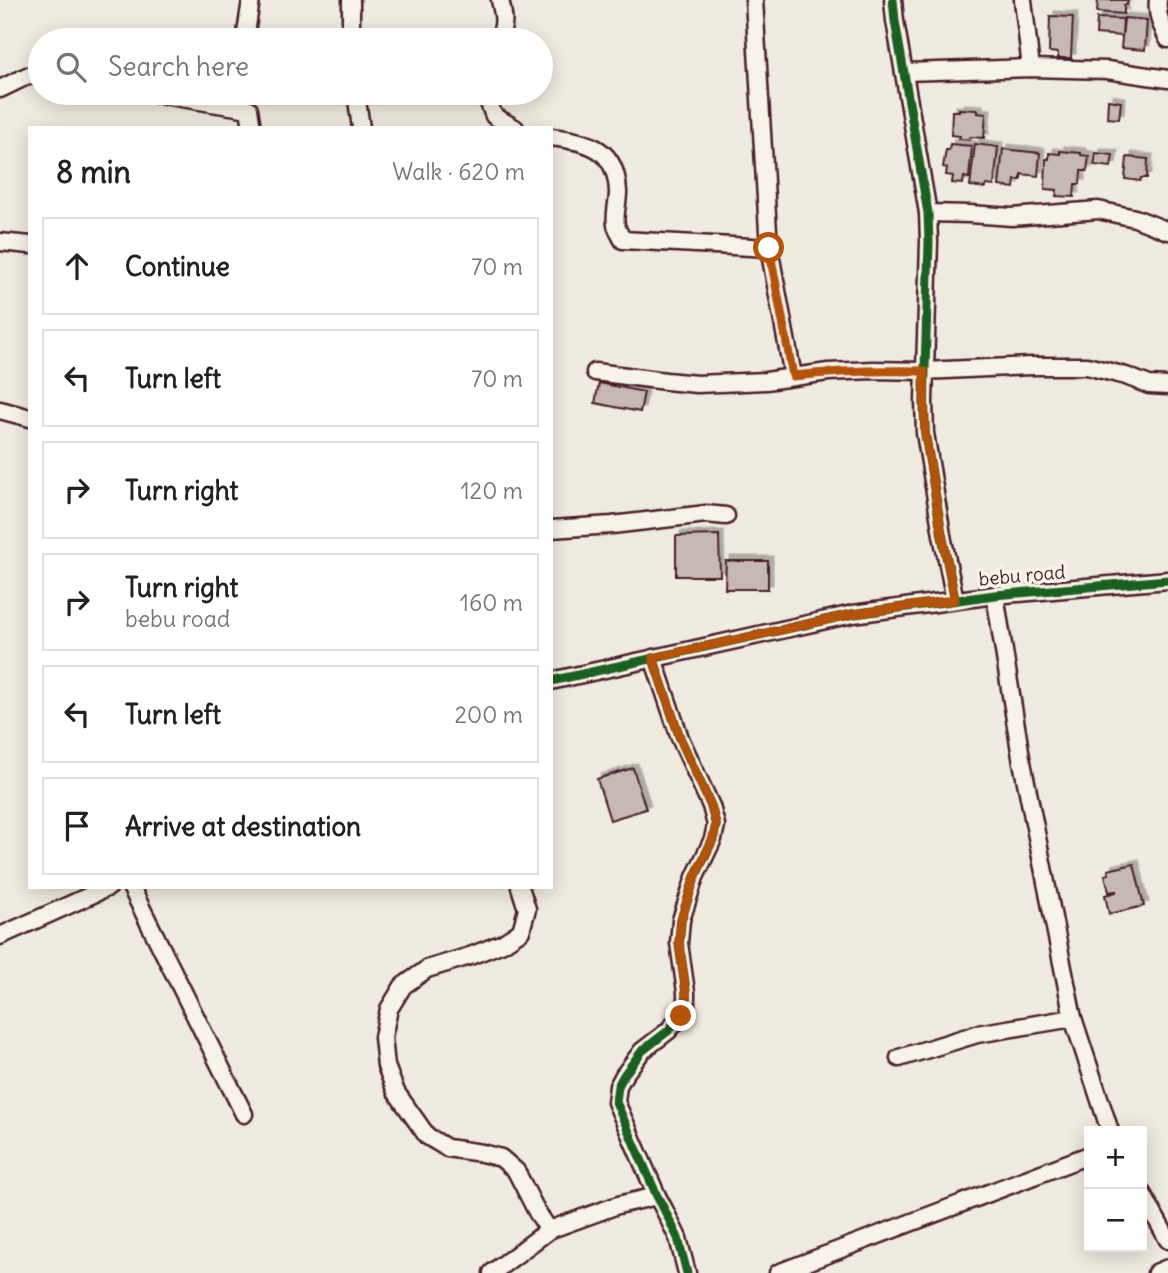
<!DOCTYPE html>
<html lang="en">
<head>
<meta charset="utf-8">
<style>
	:root { --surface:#fff; --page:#f6f6f6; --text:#202124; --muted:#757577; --line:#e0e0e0 }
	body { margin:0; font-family:Delius,sans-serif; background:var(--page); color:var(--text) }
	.controls { position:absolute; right:21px; bottom:21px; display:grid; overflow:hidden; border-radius:0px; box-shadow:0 4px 18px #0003 }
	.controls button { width:63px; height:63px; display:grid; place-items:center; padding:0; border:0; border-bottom:2px solid var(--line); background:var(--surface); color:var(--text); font:35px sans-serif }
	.stop { position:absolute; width:21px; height:21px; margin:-16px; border:5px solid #b45309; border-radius:50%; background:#fff }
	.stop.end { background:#b45309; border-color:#fff; box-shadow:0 2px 7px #0008 }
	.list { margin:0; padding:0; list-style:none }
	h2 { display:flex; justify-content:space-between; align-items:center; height:91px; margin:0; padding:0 28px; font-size:30px }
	h2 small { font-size:23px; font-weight:400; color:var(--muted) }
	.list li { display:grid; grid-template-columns:46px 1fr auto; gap:21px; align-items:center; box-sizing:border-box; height:98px; margin:0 14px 14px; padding:0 14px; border:2px solid var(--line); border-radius:0px }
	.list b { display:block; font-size:26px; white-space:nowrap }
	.list p { margin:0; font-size:23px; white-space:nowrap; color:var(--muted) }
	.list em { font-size:23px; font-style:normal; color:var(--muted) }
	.icon { flex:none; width:38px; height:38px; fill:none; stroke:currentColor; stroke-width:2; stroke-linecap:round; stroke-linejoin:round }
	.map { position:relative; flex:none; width:1168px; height:1273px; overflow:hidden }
	.search { position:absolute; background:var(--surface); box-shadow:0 4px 18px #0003; left:28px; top:28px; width:525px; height:77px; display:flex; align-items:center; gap:18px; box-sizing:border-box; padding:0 24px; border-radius:38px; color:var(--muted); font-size:26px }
	.panel { position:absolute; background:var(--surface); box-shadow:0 4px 18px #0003; left:28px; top:126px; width:525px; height:763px; border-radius:0px }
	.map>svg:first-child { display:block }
</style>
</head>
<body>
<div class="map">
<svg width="1168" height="1273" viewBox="0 0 1168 1273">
	<defs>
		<filter id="shadow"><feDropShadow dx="4.5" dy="-4.5" stdDeviation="0" flood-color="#0004"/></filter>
	</defs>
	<rect width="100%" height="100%" fill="#f0ebe0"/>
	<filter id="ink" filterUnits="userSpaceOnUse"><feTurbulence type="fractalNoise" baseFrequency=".0143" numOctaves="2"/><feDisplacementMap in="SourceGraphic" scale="14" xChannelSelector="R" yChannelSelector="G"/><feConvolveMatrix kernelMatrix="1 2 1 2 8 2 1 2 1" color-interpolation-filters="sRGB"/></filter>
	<g filter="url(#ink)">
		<g fill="#c6b8b3" stroke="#4a1f2b" stroke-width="2" filter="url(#shadow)">
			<path d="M1098,0H1128L1127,5H1124V14L1097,12Z"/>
			<path d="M1050,16L1073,17L1071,58H1058V53L1049,52Z"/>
			<path d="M1097,18L1123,19L1122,36L1096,34Z"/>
			<path d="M1124,18L1147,20L1145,50L1121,48Z"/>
			<path d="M1108,100L1121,102L1119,119L1107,118Z"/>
			<path d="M959,109L978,110V113L986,114L984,138L970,137V140L959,139L960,136L951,135L952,111H959Z"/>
			<path d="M950,144L972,146L969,178L964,177L963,184L952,183L953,176L946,175L947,168L943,167L946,150H949Z"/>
			<path d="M975,144L998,147L994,186L986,185L985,188L970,186Z"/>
			<path d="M1003,149L1040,153L1038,176L1021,174V180H1015L1014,188L999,186Z"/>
			<path d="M1060,151L1081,153V155L1089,156L1087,171H1081L1080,184H1075L1074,197L1056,196L1057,190L1045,189L1046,159H1049V153L1060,154Z"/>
			<path d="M1096,153L1113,155L1111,167L1094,165Z"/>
			<path d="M1127,157L1148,159L1147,178H1141L1140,181L1125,179Z"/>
			<path d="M599,383L644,392L640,412L595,403Z"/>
			<path d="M719,535L720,576H676V536Z"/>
			<path d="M726,561H768V589H725Z"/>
			<path d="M633,768L646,809L610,820L597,779Z"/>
			<path d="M1134,864L1144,906L1109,914L1105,895L1116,892V891L1109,892L1105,875L1109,874L1108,870Z"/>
		</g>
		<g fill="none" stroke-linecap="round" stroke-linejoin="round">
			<defs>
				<g id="minor">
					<path d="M351,0V40"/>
					<path d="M754,0L769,248L793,376"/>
					<path d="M893,0L895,21L928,213L929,242L924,401L925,433L942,535L955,600"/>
					<path d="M1023,0L1031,68"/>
					<path d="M1158,0C1156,14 1162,27 1168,39"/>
					<path d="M245,40L251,0"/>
					<path d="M498,40C506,24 504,17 500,0"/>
					<path d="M904,72L1031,68L1107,70L1168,79"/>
					<path d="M0,89L27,76L40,75"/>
					<path d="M150,93L249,109L252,128"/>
					<path d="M356,93L361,128"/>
					<path d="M485,93L494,116L515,128"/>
					<path d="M551,137C590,142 616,148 618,192C618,203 614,215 616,225C617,230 621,236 623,240L769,248"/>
					<path d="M928,213L970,214L1012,217L1098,210L1135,218L1168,231"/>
					<path d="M0,242L30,245"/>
					<path d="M595,372L666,381L697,384L766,381L828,372L873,370L924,371L1032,366H1087L1126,376L1149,385L1168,386"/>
					<path d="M0,410L30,418"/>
					<path d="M551,529L612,525L706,514L726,516"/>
					<path d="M995,595L1021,757L1073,1018L1110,1131"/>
					<path d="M653,658L680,738L711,806L716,825L713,839L695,877L681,920L679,943L686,992V1005L681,1016L668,1031L642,1051L624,1075L618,1086L616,1102L657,1196L664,1209L678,1238L687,1273"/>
					<path d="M551,681L853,614L995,595L1168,580"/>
					<path d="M131,887L244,1114"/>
					<path d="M520,887L527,909L521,931L503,943L470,956L427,969L403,986L389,1009L383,1037L386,1066L396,1092L427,1136L447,1148L482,1153L501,1158L516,1171L537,1212L549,1230"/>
					<path d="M0,936L109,887"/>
					<path d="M899,1058L977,1034L1073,1018"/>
					<path d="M1142,1193L1168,1240"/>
					<path d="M492,1273L549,1230L618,1205L657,1196"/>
					<path d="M778,1273L1089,1155"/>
					<path d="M1156,1273L1168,1268"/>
				</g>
			</defs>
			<use href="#minor" stroke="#4a1f2b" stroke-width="21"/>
			<use href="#minor" stroke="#f7f3e8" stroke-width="16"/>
			<defs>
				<g id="cycleway">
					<path d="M893,0L895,21L928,213L929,242L924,401L925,433L942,535L955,600"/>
					<path d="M653,658L680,738L711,806L716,825L713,839L695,877L681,920L679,943L686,992V1005L681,1016L668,1031L642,1051L624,1075L618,1086L616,1102L657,1196L664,1209L678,1238L687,1273"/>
					<path d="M551,681L853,614L995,595L1168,580"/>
				</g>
			</defs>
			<use href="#cycleway" stroke="#f7f3e8" stroke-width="13"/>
			<use href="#cycleway" stroke="#1b5e20" stroke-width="9"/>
		</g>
	</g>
	<g fill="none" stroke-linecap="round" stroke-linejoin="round" filter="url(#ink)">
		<path stroke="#b45309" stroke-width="9" d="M681,1016L686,1005V992L679,943L681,920L695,877L713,839L716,825L711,806L680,738L653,658L853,614L955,600L942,535L925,433L924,371C880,370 837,371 793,376L769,248"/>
	</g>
	<g text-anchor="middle" stroke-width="7" stroke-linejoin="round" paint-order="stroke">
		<g font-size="19" fill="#4a1f2b" stroke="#f7f3e8">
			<text transform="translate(1022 575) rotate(-5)" y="7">bebu road</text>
		</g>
	</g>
</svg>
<div class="controls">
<button>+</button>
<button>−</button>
</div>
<div class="stop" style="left:769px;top:248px"></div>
<div class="stop end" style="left:681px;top:1016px"></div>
<div class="search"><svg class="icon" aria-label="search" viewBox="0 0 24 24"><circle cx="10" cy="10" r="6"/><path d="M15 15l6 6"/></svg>Search here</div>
<section class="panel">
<h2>8 min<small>Walk · 620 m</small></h2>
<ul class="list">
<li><svg class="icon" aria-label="ahead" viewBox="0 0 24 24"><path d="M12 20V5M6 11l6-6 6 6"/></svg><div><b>Continue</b></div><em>70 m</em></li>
<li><svg class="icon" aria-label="left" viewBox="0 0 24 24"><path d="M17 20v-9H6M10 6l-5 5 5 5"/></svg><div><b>Turn left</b></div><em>70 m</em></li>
<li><svg class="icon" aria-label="right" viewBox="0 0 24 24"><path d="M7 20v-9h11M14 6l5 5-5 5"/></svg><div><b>Turn right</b></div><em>120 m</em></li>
<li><svg class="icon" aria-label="right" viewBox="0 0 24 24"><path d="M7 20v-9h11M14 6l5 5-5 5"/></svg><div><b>Turn right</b><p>bebu road</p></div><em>160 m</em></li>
<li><svg class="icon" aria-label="left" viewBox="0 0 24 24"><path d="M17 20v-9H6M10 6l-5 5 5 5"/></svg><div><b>Turn left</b></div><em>200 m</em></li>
<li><svg class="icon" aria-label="arrive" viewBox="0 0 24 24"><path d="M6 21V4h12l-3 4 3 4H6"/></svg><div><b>Arrive at destination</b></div></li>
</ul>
</section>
</div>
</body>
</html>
